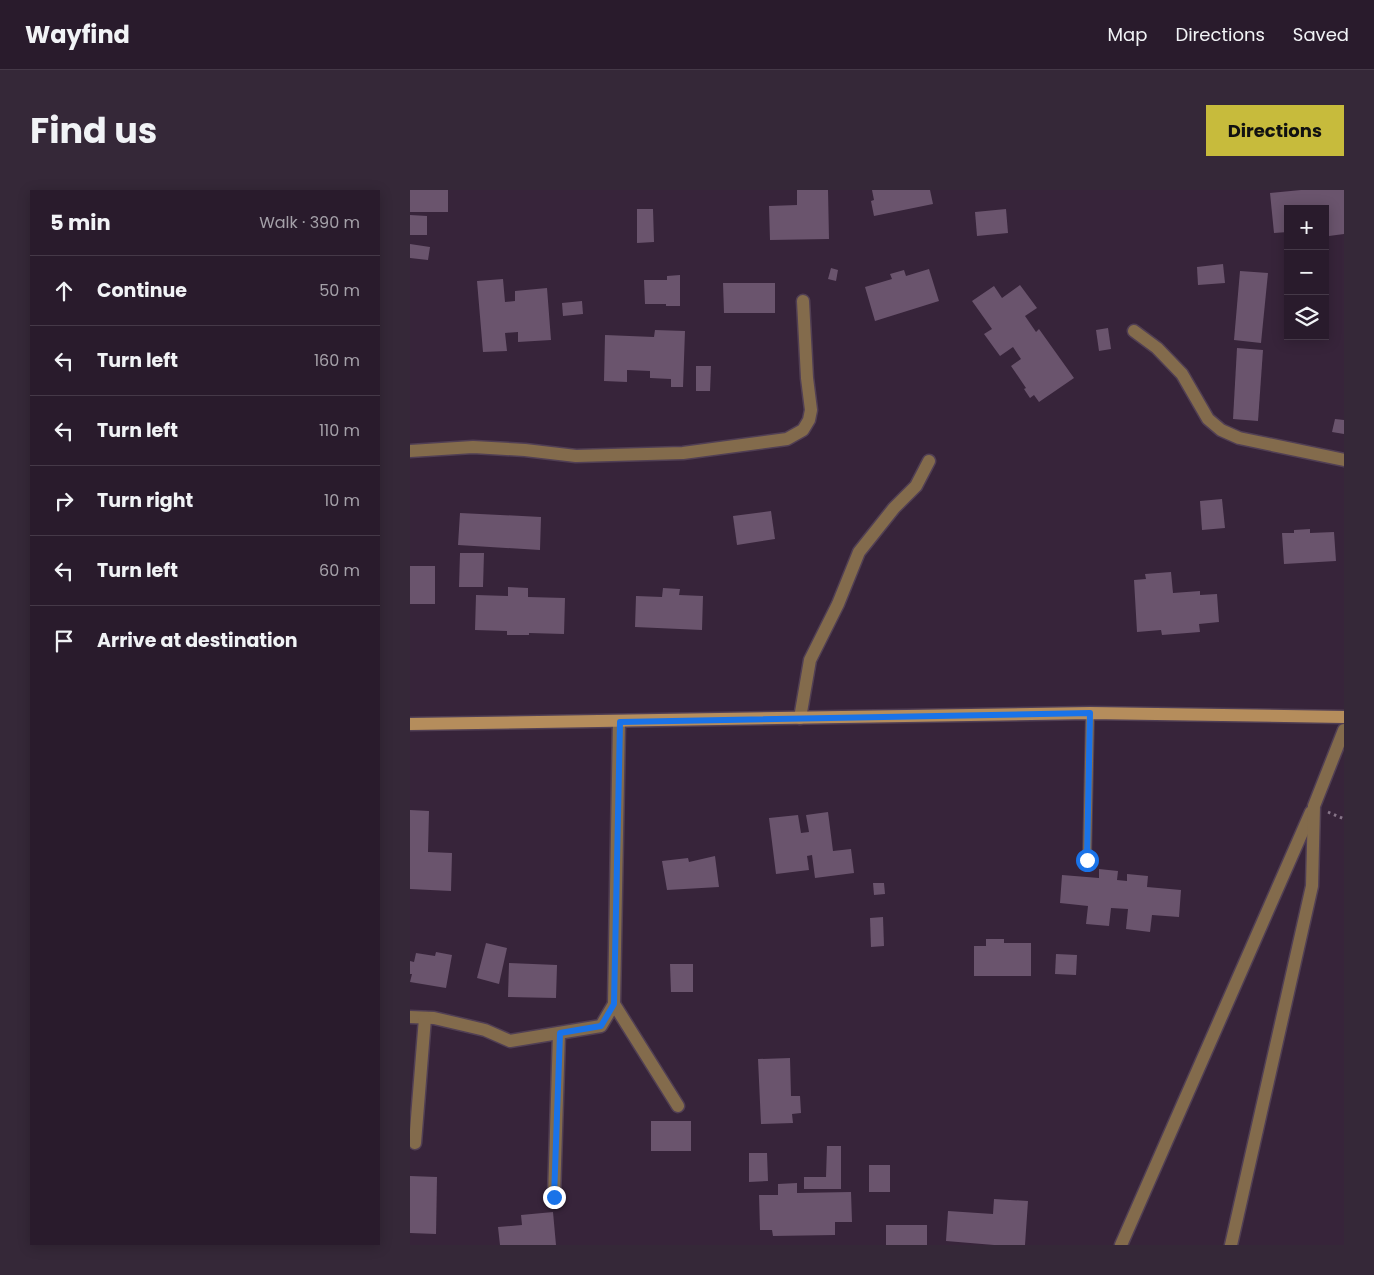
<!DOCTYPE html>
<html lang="en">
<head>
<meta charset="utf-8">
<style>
	:root { --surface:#291b2c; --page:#352838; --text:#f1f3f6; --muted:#a5a1a9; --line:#453948; --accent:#c7bb3c }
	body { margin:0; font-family:Poppins,sans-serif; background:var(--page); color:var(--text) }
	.controls { position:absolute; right:15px; top:15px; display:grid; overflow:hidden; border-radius:0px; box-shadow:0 2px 12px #0003 }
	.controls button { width:45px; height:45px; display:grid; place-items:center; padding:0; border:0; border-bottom:1px solid var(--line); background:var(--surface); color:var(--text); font:25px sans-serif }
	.stop { position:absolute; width:15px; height:15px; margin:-11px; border:4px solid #1a73e8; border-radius:50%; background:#fff }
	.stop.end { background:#1a73e8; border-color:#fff; box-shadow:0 1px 5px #0008 }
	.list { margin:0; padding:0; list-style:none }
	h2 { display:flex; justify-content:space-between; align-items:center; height:65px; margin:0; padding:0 20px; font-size:21px }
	h2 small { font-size:16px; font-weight:400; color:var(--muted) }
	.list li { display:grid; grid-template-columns:32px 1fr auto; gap:15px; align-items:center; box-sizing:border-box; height:70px; padding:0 20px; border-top:1px solid var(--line) }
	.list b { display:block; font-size:19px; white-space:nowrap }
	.list em { font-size:16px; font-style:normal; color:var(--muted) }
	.icon { flex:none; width:28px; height:28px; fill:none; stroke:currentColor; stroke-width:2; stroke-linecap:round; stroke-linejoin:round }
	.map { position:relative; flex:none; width:934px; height:1055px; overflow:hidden; border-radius:0px }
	header { display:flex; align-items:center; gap:30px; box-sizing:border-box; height:70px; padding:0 25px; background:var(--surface); border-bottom:1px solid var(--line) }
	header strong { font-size:24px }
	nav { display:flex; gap:28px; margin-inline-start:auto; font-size:18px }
	.intro { display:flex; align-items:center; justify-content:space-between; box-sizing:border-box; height:120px; padding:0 30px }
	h1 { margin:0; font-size:35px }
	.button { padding:12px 22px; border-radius:0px; background:var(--accent); color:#111; font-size:18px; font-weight:700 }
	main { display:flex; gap:30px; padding:0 30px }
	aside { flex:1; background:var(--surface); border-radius:0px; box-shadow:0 2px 12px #0003 }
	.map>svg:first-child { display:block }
</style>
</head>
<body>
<header>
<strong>Wayfind</strong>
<nav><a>Map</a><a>Directions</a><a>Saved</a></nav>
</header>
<div class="intro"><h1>Find us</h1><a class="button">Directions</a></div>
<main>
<aside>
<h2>5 min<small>Walk · 390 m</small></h2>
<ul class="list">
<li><svg class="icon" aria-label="ahead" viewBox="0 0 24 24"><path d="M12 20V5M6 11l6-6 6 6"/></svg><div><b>Continue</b></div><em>50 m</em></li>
<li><svg class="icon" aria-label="left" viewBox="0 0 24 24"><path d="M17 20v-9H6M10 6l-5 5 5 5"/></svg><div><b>Turn left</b></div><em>160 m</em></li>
<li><svg class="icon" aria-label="left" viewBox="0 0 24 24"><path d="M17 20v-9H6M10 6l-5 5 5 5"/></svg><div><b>Turn left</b></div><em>110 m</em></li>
<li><svg class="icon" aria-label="right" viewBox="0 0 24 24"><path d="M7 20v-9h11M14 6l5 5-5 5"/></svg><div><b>Turn right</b></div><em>10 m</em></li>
<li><svg class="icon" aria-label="left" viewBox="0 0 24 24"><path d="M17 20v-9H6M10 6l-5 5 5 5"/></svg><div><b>Turn left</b></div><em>60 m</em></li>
<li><svg class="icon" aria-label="arrive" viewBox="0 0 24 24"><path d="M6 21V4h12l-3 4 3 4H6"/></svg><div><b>Arrive at destination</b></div></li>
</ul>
</aside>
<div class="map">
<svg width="934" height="1055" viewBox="0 0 934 1055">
	<rect width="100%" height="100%" fill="#37243a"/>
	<g fill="#6a546d">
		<rect x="0" y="0" width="38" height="22"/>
		<path d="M387,0H418L419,49L360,50L359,16L387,15Z"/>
		<path d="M462,0H520L523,14L464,26L461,11L464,10Z"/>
		<path d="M891,0H934V44L919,46V38L915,39V19H878V42L864,43L860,3Z"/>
		<path d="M227,19H243L244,52L227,53Z"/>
		<path d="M596,19L598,43L567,46L565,22Z"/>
		<path d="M0,25L17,26V45H0Z"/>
		<path d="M0,54L20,57L18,70L0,68Z"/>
		<path d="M813,74L815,93L788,95L787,77Z"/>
		<path d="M421,78L428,80L426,91L418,89Z"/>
		<path d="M519,79L529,111L465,131L455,97L482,89L480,84L494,80L496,86Z"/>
		<path d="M830,81L858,83L851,153L824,150Z"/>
		<path d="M270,85V116H256V114H235L234,90H257V86Z"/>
		<path d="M93,89L95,112L105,111V101L137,98L141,150L108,152V142L95,143L97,161L73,162L67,91Z"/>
		<path d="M313,93H365V123H314Z"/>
		<path d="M610,95L627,118L615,126L626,142L629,139L664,188L629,212L624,205L620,208L614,199L616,198L601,176L611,169L603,157L590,166L574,144L582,139L562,111L584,96L592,108Z"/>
		<path d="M172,111L173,124L153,126L152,113Z"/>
		<path d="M698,138L701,159L689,161L686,140Z"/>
		<path d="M245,140L275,141L273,197H261V189L240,188V181L217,180V192L194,191L195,145L244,147Z"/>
		<path d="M827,158L853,160L848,231L823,229Z"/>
		<path d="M286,176H301L300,201H286Z"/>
		<path d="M925,229L934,230V244L922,242Z"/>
		<path d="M812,309L815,338L792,340L790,311Z"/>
		<path d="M361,321L365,349L327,355L323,326Z"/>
		<path d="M50,323L131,327L130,360L48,355Z"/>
		<path d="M900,339V343L924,342L926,371L874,374L872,343H884V340Z"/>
		<path d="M50,363H74L73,397H49Z"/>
		<rect x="0" y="376" width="25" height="38"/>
		<path d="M761,382L763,403L790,401V405L807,404L809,432L789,434L790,442L752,445L751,440L727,442L724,390L736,389L735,384Z"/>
		<path d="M98,397L118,398V407L155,408L154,444L119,443V445H97V441L65,440L66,405L98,406Z"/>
		<path d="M253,398L270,399L269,405L293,406L292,440L225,437L226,406L252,407Z"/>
		<path d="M0,620L19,621L18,662L42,663L41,701L0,699Z"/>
		<path d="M418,622L423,661L441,659L444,683L405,688L402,665L397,666L399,680L366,684L359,628L388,625L391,643L399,642L396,625Z"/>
		<path d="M305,666L309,697L257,700L252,671L278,668L279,672Z"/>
		<path d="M689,679L708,681L707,690L717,691V684L738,686L737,697L771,700L769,727L742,725L740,742L716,739L718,719L701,718L699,736L676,734L678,716L650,713L652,685L689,688Z"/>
		<path d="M463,693H474L475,704L464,705Z"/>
		<path d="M473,727L474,756L461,757L460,728Z"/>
		<path d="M576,749H594V753H621V786H564V756H576Z"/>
		<path d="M76,753L97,758L89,794L67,788Z"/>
		<path d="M26,762L42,765L36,798L0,792L2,784H0V771L4,772L6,763L25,766Z"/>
		<path d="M646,764L667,765L666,785L645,784Z"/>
		<path d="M99,773L147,775L146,808L98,807Z"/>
		<path d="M260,774H283V802H261Z"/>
		<path d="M380,868L381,906H390L391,923L382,924L383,933L351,934L348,869Z"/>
		<rect x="241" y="931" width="40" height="30"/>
		<path d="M417,956H431V999H394V987H416Z"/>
		<path d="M339,963H357L358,991L339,992Z"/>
		<rect x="459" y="975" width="21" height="27"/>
		<path d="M0,986L27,987L26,1044L0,1043Z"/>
		<path d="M387,993V1003L441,1002L442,1032H425V1045L363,1046L362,1040H350L349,1005H368V994Z"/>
		<path d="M584,1009L618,1011L615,1055H584L536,1051L538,1021L583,1024Z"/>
		<path d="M143,1022L146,1055H90L88,1037L112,1035L111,1025Z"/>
		<rect x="476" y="1035" width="41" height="20"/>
	</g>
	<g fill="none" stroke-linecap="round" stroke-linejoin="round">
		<defs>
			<path id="lane" d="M677,670L680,523"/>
			<g id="street">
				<path d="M724,141L747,158L772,184L798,229L811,240L829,248L934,270"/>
				<path d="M0,261L63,257L115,260L166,266L273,263L377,249L393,240L399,230L401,220L397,188L393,111"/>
				<path d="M390,528L400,470L428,414L449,362L484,318L506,296L519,271"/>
				<path d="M204,814L268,916"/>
				<path d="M0,827L24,828L75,840L100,851L191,836L204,814L209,532"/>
				<path d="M5,953L15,828"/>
				<path d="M144,1007L149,843"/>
				<path d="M711,1055L901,622"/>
				<path d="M821,1055L902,696L904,616L934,540"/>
			</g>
			<path id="secondary" d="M0,534L680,523L934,527"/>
		</defs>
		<use href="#lane" stroke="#513f54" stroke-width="10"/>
		<use href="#street" stroke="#513f54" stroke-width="15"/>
		<use href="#secondary" stroke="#513f54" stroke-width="15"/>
		<path stroke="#867588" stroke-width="3" stroke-dasharray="2.5 4" stroke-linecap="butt" d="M918,622L934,629"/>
		<use href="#lane" stroke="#836b4c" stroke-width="8"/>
		<use href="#street" stroke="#836b4c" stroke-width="12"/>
		<use href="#secondary" stroke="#b58d5c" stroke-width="12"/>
	</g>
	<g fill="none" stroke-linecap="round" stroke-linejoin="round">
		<path stroke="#1a73e8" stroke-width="6" d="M144,1007L150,843L191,836L204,814L210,532L680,523L677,670"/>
	</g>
</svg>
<div class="controls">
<button>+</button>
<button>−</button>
<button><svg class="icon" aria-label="layers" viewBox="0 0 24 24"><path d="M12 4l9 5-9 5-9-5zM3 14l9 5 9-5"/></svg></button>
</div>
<div class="stop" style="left:677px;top:670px"></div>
<div class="stop end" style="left:144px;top:1007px"></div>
</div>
</main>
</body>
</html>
